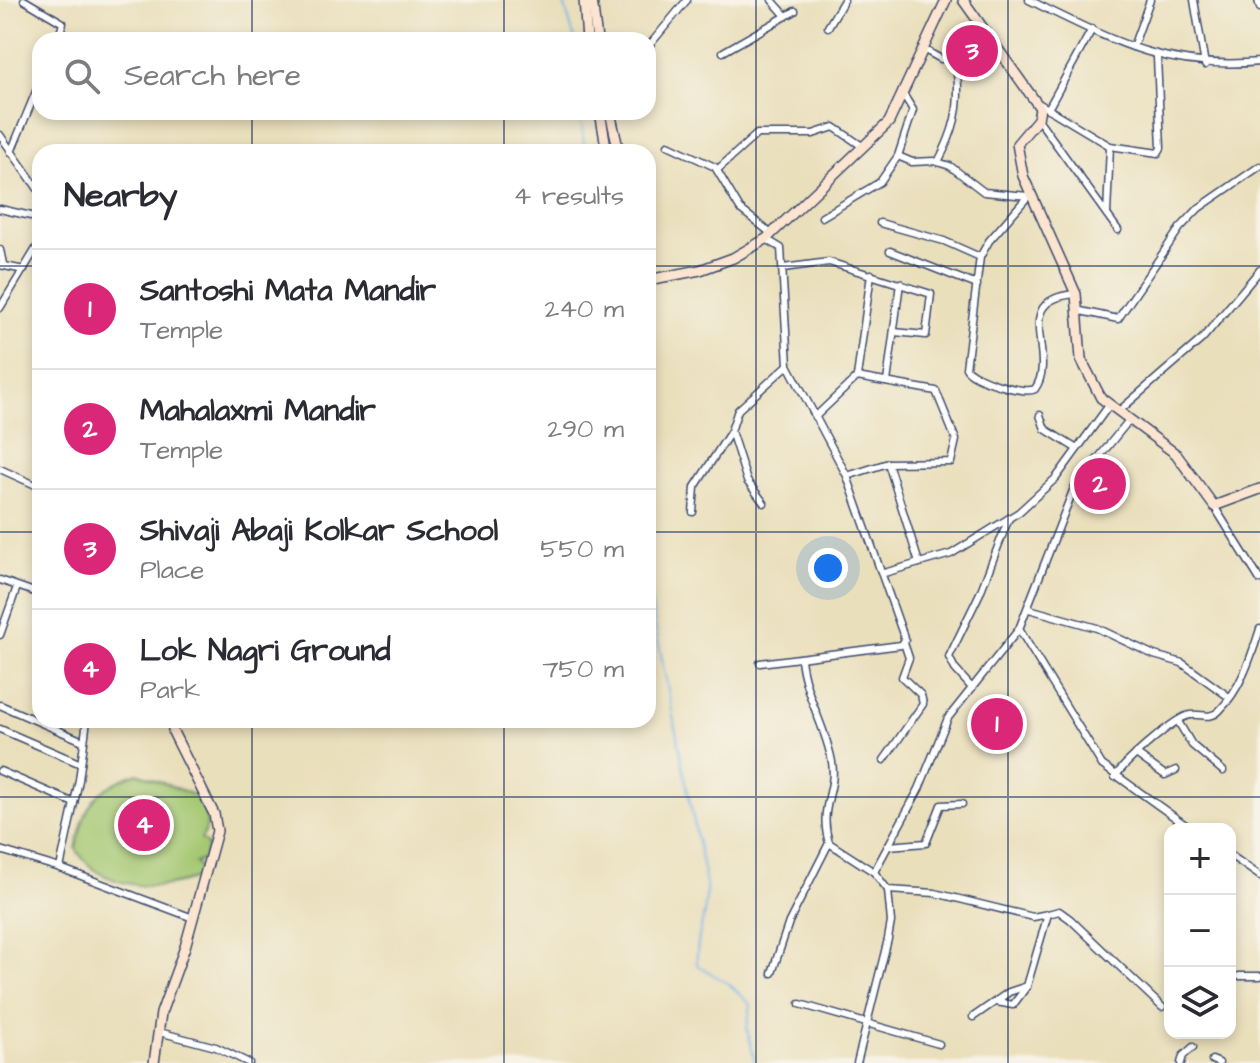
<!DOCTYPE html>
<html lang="en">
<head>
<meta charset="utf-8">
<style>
	:root { --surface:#fff; --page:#f2f2f3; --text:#2b2b33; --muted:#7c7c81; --line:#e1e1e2; --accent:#db2777 }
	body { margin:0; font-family:"Architects Daughter",sans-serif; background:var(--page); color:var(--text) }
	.controls { position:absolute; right:24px; bottom:24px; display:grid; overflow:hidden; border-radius:16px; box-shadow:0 4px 12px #0003 }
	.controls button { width:72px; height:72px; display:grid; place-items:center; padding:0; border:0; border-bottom:2px solid var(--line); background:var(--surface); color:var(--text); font:40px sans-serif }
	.you { position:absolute; left:828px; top:568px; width:28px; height:28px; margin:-20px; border:6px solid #fff; border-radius:50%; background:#1a73e8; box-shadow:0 0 0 12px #1a73e833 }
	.badge { display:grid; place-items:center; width:52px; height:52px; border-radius:50%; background:var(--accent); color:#fff; font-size:26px; font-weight:700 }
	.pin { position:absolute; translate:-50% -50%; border:4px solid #fff; box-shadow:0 2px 8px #0006 }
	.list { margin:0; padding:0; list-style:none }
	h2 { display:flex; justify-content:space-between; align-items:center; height:104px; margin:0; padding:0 32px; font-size:34px }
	h2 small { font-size:26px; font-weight:400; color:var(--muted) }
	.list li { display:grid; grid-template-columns:52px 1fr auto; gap:24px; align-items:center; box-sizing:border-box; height:120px; padding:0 32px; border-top:2px solid var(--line) }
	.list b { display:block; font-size:30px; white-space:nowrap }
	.list p { margin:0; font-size:26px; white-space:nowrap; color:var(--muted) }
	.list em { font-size:26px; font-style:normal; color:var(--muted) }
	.icon { flex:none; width:44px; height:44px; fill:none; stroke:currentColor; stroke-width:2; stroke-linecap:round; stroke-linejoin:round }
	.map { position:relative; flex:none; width:1260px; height:1063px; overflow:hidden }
	.search { position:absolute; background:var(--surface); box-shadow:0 4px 12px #0003; left:32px; top:32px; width:624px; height:88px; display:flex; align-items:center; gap:20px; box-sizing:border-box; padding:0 28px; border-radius:24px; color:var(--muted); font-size:30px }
	.panel { position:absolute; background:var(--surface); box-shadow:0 4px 12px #0003; left:32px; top:144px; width:624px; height:584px; border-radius:24px }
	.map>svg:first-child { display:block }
</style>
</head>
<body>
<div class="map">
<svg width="1260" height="1063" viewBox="0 0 1260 1063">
	<rect width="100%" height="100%" fill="#f7f3e8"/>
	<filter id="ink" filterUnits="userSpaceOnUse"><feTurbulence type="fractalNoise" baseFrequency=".0125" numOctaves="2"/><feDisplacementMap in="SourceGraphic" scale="16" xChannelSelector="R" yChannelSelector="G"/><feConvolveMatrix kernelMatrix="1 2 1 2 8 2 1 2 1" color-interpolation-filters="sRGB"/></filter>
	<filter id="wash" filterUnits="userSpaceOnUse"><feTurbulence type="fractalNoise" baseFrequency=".006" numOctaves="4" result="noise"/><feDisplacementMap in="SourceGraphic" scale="32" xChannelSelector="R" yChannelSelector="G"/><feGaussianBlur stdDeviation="1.8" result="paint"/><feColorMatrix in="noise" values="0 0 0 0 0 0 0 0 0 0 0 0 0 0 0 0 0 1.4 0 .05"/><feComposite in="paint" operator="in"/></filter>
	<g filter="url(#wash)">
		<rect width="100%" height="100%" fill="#eadfbb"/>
		<path fill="#a5c872" stroke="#607c68" stroke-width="2" d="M138,773L199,797C205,813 212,825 201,839L208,845L204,859L195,863L202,869L198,877C158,894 99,888 76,849C85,805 94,788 138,773Z"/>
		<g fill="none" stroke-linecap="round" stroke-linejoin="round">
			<g stroke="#74b2e7" stroke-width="2">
				<path d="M563,0L575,40"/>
				<path d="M580,112L585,152"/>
				<path d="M648,588L706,884C708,916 695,934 697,965L729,984L751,1005L747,1028L755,1063"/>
			</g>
		</g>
	</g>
	<g filter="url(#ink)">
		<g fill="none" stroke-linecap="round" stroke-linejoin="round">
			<defs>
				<g id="street">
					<path d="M24,0L63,23L58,40"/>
					<path d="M772,0L786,16"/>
					<path d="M1029,0C1111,40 1166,71 1260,62"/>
					<path d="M1194,0L1205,65"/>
					<path d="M1258,0L1260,8"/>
					<path d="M828,27L844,0"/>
					<path d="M648,47L687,0"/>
					<path d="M1133,47L1150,0"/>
					<path d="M923,49L941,59"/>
					<path d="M723,52L795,11"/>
					<path d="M1040,104L1110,146L1158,153L1161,148L1157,57"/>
					<path d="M1048,109L1092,29"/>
					<path d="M1038,119L1118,230"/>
					<path d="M0,135L40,192"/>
					<path d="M668,145L715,167L740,209L772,234"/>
					<path d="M11,152L40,82"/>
					<path d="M898,156L913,110L903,94"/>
					<path d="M938,162C954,132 961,107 957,73"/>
					<path d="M717,170L757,134H813L834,127L862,146"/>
					<path d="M0,209L40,218"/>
					<path d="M1107,214L1110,146"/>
					<path d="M822,217L880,182L898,156L912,162L934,161L950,166L984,192L1028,196"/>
					<path d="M880,223L944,241L980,257L966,368C972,379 1024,395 1035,389C1059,355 1008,299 1076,294"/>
					<path d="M0,250L3,264"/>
					<path d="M890,251L977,285"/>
					<path d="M980,257L989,241L1030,194"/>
					<path d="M0,265L24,270"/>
					<path d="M783,268L829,262L931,294L926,335L894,332"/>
					<path d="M0,308L40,242"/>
					<path d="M1076,310L1118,319L1180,228L1199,208L1260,166"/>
					<path d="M857,377L871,274"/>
					<path d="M887,382L900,283"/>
					<path d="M1119,411L1202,339L1260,270"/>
					<path d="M1040,415L1045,429L1077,449"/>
					<path d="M815,417L857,377L936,391L956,440L951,462L888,463L847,476"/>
					<path d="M731,431L747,481L764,503"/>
					<path d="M888,463L919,563"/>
					<path d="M0,469L40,487"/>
					<path d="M1214,506L1260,580"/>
					<path d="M693,512L695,487L731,431L738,410L788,365"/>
					<path d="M884,573L951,554L1019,512L1056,478L1110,404"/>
					<path d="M0,580L40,594"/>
					<path d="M1029,609L1097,628L1154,655L1182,663L1229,697"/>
					<path d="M1019,629L1102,765L1191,829"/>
					<path d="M0,635L17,587"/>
					<path d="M801,659C805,696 826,727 832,762C837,792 818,806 829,843L874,872"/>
					<path d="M760,663L901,645L905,640L847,476L788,365L781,248L766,239"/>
					<path d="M972,688L955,669L949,657L980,593L1009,518"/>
					<path d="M0,705L83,741"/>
					<path d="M1179,723L1192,745L1223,771"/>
					<path d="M0,729L81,764"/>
					<path d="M1136,754L1165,775L1176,770"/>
					<path d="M884,760L923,704L921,695L902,677L909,658L904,643"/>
					<path d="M0,771L74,803"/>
					<path d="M1115,777C1124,763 1175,717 1190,715C1201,713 1210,720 1219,711C1241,689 1251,657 1260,629"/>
					<path d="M888,846L926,843L941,805L962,804"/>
					<path d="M0,850L60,868L193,918"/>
					<path d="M1230,855L1260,876"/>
					<path d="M60,868L79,780L87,720"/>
					<path d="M1048,914L1059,911L1070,919L1162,1007"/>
					<path d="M772,973L789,922L829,843"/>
					<path d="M1239,976H1260"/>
					<path d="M997,1002L1013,1005L1027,986"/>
					<path d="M800,1004L939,1044"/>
					<path d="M973,1017L1009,992L1027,986L1048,914L1033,917L935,893L888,890L874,872L919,789L948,718L1019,629L1074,488L1130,419"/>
					<path d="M159,1032L216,1047L249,1063"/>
					<path d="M1212,1060L1219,1063"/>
					<path d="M857,1063L888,939L891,922L888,890"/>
					<path d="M1181,1063L1183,1056L1193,1047"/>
				</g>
				<g id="secondary">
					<path d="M584,0L587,40"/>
					<path d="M592,0L597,40"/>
					<path d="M963,0L1040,108L1038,119L1017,144L1023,176L1076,294L1081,359L1101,398L1176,454L1214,506L1260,489"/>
					<path d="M600,112L607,152"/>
					<path d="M610,112L619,152"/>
					<path d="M648,280L700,270L733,258L766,239L889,122L946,0"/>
					<path d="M154,1063L161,1013L185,947L217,831L214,814L173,732V720"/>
				</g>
			</defs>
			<use href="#street" stroke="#3a496c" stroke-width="9"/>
			<use href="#secondary" stroke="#3a496c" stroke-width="12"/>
			<use href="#street" stroke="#fff" stroke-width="6"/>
			<use href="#secondary" stroke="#fce5d0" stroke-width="9"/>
		</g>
	</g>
	<path fill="none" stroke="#1b2f5e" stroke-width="2" stroke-opacity="0.55" d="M252,0V40M504,0V40M756,0V1063M1008,0V1063M252,112V152M504,112V152M0,266H40M648,266H1260M0,532H40M648,532H1260M252,720V1063M504,720V1063M0,797H1260"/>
</svg>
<div class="controls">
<button>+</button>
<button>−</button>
<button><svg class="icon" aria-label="layers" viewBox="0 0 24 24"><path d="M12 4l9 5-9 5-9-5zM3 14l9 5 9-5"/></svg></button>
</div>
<div class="you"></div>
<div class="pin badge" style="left:997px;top:724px">1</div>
<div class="pin badge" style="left:1100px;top:484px">2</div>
<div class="pin badge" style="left:972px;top:51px">3</div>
<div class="pin badge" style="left:144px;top:825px">4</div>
<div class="search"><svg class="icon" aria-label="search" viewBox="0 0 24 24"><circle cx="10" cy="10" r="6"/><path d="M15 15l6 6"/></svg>Search here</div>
<section class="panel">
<h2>Nearby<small>4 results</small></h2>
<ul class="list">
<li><span class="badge">1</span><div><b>Santoshi Mata Mandir</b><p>Temple</p></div><em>240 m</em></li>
<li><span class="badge">2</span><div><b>Mahalaxmi Mandir</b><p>Temple</p></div><em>290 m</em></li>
<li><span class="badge">3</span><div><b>Shivaji Abaji Kolkar School</b><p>Place</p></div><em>550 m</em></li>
<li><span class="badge">4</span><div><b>Lok Nagri Ground</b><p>Park</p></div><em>750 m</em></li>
</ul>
</section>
</div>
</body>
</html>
